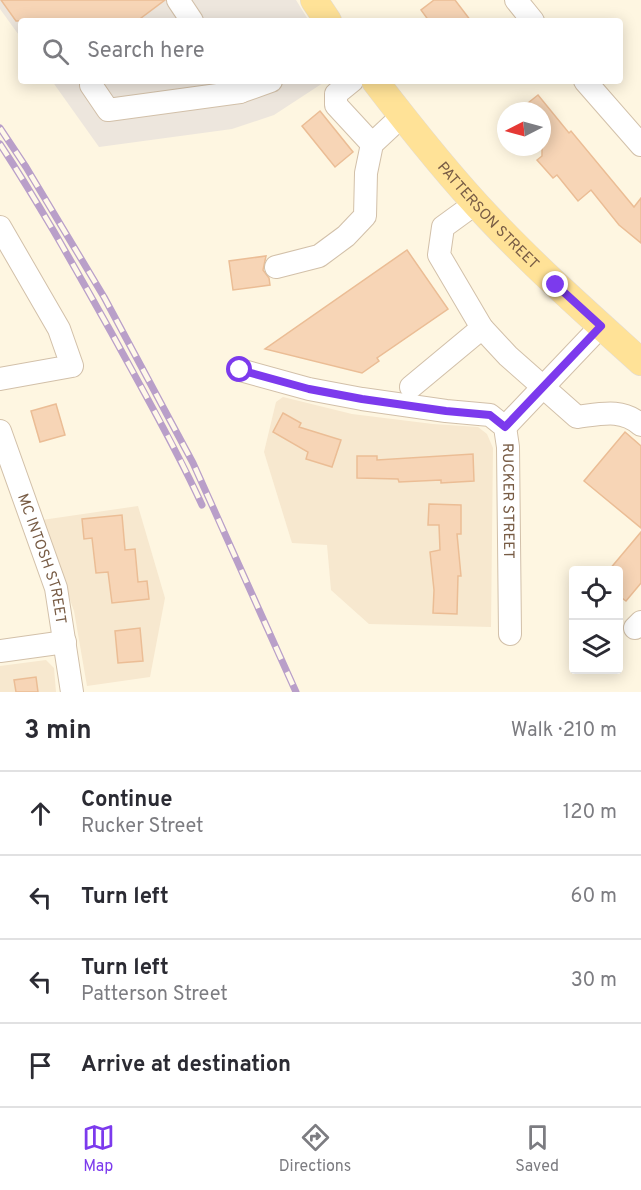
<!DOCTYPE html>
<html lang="en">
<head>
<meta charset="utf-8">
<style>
	:root { --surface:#fff; --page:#f7f7f7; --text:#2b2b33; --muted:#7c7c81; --line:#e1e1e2; --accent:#7c3aed }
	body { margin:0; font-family:Overpass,sans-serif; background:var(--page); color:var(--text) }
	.controls { position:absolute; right:18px; bottom:18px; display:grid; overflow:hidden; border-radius:6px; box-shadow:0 3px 15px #0003 }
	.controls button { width:54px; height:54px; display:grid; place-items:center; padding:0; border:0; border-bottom:2px solid var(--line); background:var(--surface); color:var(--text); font:30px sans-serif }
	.compass { position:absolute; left:497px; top:102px; width:54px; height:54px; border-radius:50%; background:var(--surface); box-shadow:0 3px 15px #0003; rotate:264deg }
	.stop { position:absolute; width:18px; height:18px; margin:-14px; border:4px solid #7c3aed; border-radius:50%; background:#fff }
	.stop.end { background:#7c3aed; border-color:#fff; box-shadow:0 2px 6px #0008 }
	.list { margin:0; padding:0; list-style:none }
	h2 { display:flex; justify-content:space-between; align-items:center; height:78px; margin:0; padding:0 24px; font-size:26px }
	h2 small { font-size:20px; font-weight:400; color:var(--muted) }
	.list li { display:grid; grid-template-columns:39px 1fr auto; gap:18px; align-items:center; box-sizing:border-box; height:84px; padding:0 24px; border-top:2px solid var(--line) }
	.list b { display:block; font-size:22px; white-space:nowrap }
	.list p { margin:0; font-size:20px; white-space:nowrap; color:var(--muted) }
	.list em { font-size:20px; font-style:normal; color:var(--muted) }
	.icon { flex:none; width:33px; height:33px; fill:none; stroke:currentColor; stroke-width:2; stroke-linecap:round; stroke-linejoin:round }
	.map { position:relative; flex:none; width:641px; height:692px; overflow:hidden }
	.search { position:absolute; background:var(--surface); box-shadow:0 3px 15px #0003; left:18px; right:18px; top:18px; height:66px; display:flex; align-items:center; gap:15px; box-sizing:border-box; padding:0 21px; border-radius:6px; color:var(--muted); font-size:22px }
	.sheet { height:414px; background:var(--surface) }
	nav { display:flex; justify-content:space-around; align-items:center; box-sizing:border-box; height:84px; border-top:2px solid var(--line); background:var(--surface); font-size:16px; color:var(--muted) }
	nav a { display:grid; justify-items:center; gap:3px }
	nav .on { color:var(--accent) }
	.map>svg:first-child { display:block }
</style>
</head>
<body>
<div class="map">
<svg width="641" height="692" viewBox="0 0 641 692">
	<rect width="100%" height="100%" fill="#fef6e1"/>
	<g fill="#f7e8cf">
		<path d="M283,397L352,414L433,424L478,427L487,434L493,448L491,627L369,624L331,590L327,545L292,543L264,452L276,402Z"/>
		<path d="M138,506L165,598L150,677L87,686L74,611L42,520Z"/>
		<path d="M46,660L54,668L56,692H0V666Z"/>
	</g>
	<g fill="#ede6dd">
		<path d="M0,0H296L309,21H21V38L0,9Z"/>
		<path d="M52,81H326L274,115L232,129L99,147Z"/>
	</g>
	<g fill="#f7d5b6" stroke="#ebbd95" stroke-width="1.5">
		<path d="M1,0H165L137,21H16Z"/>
		<path d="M434,0H455L471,21H429L421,10Z"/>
		<path d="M538,95L569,133L571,131L634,207L641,198V243L619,225L591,190L578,201L557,175L553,178L537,160L542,156V111H518Z"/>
		<path d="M320,111L353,152L335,167L302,126Z"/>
		<path d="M407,250L448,309L377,358L379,361L362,373L265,349Z"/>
		<path d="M266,256L263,270L269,278L270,285L233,290L229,261Z"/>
		<path d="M56,404L65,435L40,442L31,411Z"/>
		<path d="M283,413L301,423L299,427L341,440L332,467L306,459L308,452L273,432Z"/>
		<path d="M625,432L641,446V528L584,481Z"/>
		<path d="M473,454L474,481L441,483V480L399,482L398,479L357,478V456H377V460Z"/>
		<path d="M429,504L461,505V534H457L461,576H458L457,614L433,613L434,590L430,552L440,550L439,525H428Z"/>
		<path d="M122,515L125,550L135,549L138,582L147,581L149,599L112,603L108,572L96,573L92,538L84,539L82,519Z"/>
		<path d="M641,532V583L626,601L618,595V570H609Z"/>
		<path d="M140,628L143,661L118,663L115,631Z"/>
		<path d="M36,677L38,692H16L14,680Z"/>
	</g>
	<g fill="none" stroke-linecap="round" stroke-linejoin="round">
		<defs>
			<g id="minor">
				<path d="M178,0L192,21"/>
				<path d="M516,0L533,21"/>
				<path d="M233,81L240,92L271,81"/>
				<path d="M352,81L336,94V105L372,144"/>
				<path d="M585,81L641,145"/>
				<path d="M91,85L108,110L240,92"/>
				<path d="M476,203L443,227L439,255L482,328L508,356L577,417C601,414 622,408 641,425"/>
				<path d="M0,227L59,329L72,366L0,379"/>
				<path d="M276,267L319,256L346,236L365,216L366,173L372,144L402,116"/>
				<path id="s1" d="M240,370L309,389L362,399L446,411L490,415L505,427L508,447L510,634"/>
				<path d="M411,387L482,328"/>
				<path d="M505,427L601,326"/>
				<path id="s2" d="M0,431L56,588L72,692"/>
				<path d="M635,628L641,622"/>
				<path d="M0,651L65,642"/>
			</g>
			<g id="major">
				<path d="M314,0L328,21"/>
				<path id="s3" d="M375,81C411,128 448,175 489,218C537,269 589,315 641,362"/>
			</g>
		</defs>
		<use href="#minor" stroke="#d2c0a9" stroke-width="24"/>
		<use href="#major" stroke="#e1dbd6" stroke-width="28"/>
		<use href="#minor" stroke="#fff" stroke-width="22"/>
		<use href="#major" stroke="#ffe297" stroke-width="27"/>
		<defs>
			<g id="rail">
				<path d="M0,128L26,167L104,297L193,463L296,692"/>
				<path d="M0,144C40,205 75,268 111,332C142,389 175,446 202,505"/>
			</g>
		</defs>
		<use href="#rail" stroke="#b99fc9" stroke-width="7"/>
		<use href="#rail" stroke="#fff8e9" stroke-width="4.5" stroke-dasharray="14" stroke-linecap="butt"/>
	</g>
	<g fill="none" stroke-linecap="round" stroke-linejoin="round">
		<path stroke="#7c3aed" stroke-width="8" d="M240,370L309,389L362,399L446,411L490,415L505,427L601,326L556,285"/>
	</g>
	<g text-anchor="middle" stroke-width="5" stroke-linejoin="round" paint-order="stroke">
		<g font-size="15" fill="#785c45" stroke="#fff8e9">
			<text dy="5" stroke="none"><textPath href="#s3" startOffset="176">PATTERSON STREET</textPath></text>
			<text dy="5" stroke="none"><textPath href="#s1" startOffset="348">RUCKER STREET</textPath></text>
			<text dy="5" stroke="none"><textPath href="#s2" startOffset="135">MC INTOSH STREET</textPath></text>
		</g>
	</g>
</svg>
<div class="controls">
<button><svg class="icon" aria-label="locate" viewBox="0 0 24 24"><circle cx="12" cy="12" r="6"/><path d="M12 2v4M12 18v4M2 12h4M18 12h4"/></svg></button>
<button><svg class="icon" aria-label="layers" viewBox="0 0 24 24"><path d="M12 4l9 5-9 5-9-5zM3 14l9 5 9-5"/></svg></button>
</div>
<svg class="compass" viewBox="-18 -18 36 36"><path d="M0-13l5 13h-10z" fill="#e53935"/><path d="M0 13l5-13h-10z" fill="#7c7c81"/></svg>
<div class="stop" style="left:240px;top:370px"></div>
<div class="stop end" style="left:556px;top:285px"></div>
<div class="search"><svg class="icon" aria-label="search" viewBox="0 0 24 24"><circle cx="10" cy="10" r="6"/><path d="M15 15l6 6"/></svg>Search here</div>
</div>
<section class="sheet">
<h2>3 min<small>Walk · 210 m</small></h2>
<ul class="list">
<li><svg class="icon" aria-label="ahead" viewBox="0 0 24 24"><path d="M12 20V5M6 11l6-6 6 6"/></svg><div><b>Continue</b><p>Rucker Street</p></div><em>120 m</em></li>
<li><svg class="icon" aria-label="left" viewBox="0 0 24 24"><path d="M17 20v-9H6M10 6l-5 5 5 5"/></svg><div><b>Turn left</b></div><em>60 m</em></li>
<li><svg class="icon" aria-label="left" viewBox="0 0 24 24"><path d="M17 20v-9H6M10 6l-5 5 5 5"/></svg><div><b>Turn left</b><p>Patterson Street</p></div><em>30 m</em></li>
<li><svg class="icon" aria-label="arrive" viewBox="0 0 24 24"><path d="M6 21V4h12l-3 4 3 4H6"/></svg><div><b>Arrive at destination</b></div></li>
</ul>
</section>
<nav>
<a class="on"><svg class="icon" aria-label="map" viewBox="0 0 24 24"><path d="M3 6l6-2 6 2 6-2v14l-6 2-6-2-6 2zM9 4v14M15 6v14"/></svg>Map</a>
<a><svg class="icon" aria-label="directions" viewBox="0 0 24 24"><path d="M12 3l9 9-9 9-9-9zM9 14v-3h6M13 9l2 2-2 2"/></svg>Directions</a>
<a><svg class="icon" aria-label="saved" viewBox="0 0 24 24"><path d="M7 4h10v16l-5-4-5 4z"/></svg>Saved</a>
</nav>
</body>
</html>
